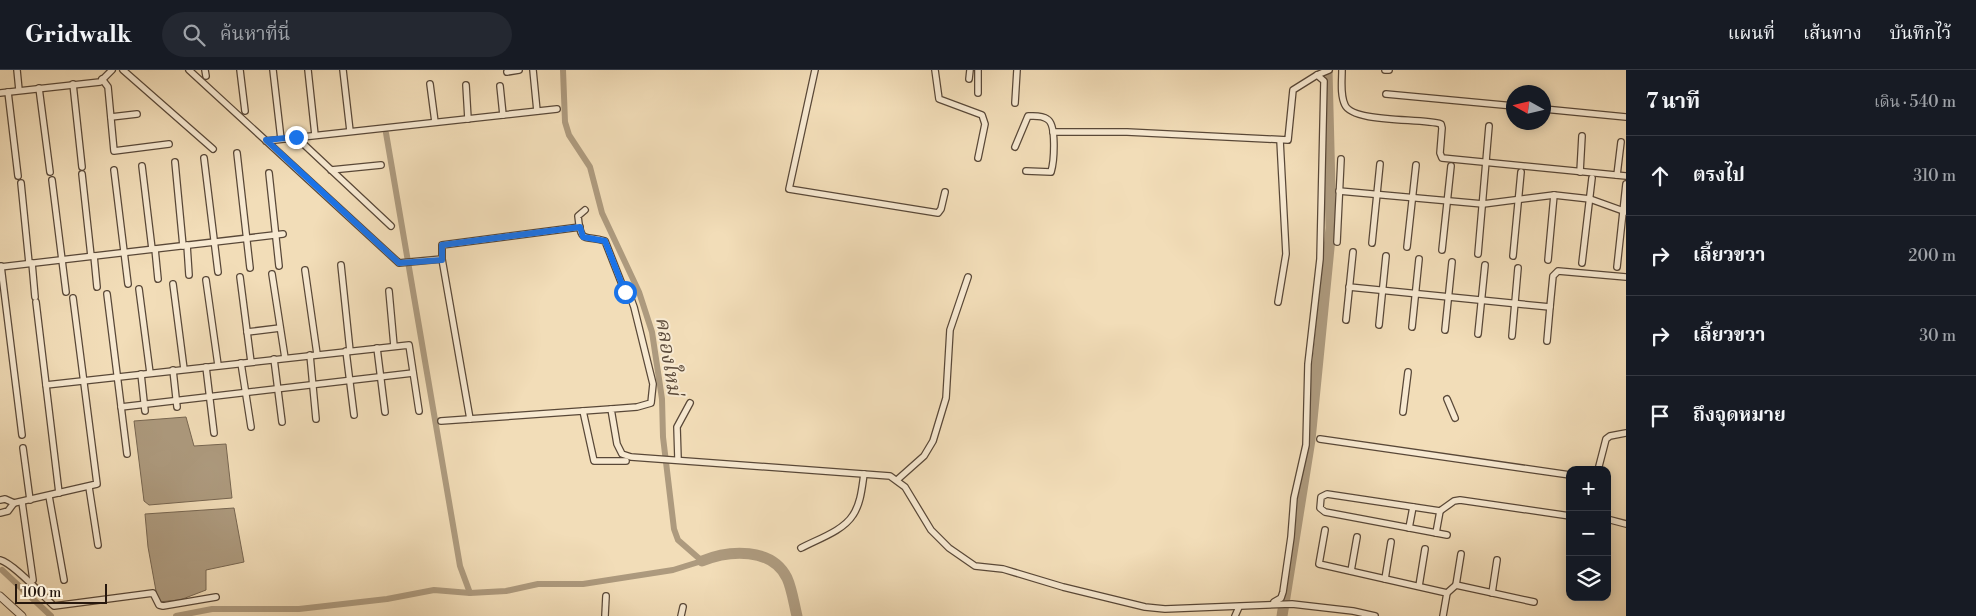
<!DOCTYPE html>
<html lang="th">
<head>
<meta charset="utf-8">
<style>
	:root { --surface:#171b24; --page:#242831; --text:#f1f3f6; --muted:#9ea1a6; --line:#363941 }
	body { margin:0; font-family:"Libre Bodoni","Noto Serif Thai",serif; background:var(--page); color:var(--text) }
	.controls { position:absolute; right:15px; bottom:15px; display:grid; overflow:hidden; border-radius:10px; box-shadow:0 2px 12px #0003 }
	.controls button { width:45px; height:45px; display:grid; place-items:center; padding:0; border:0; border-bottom:1px solid var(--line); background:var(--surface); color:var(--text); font:25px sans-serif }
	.compass { position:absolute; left:1506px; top:15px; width:45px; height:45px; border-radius:50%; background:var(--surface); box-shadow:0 2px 12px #0003; rotate:278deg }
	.scale { position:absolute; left:15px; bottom:12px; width:92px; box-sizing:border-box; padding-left:5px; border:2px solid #26170e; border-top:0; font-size:14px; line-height:18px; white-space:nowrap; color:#26170e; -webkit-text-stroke:4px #f7e9d1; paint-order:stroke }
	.stop { position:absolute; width:15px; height:15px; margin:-11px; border:4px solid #1a73e8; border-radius:50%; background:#fff }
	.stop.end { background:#1a73e8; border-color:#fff; box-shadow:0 1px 5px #0008 }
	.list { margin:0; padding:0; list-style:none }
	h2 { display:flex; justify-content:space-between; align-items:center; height:65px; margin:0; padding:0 20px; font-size:21px }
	h2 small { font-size:16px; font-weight:400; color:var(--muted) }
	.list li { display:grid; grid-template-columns:32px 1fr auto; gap:15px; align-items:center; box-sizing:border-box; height:80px; padding:0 20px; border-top:1px solid var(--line) }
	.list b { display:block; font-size:19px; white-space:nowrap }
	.list em { font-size:16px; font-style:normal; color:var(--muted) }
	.icon { flex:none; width:28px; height:28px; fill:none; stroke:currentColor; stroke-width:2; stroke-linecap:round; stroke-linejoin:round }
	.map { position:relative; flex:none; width:1626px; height:546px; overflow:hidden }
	header { display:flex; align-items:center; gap:30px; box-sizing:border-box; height:70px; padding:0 25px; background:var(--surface); border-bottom:1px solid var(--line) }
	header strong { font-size:24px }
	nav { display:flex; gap:28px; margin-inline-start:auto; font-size:18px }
	.search { width:350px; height:45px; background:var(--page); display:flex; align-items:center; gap:12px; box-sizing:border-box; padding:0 18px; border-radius:28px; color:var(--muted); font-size:19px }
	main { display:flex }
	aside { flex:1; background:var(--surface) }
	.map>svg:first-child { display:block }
</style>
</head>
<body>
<header>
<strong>Gridwalk</strong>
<div class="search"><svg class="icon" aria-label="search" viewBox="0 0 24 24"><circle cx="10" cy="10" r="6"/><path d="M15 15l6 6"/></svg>ค้นหาที่นี่</div>
<nav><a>แผนที่</a><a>เส้นทาง</a><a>บันทึกไว้</a></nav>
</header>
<main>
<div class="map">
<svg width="1626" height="546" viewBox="0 0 1626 546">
	<rect width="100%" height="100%" fill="#f2ddb8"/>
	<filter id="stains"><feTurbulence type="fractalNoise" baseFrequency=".004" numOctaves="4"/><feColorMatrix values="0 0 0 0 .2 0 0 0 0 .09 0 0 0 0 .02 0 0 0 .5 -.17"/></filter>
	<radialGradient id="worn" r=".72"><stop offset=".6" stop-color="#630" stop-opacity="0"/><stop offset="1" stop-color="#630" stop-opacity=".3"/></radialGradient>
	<g fill="#ad9a7e" stroke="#776651">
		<path d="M186,347L194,376L226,374L232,428L149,435L144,431L134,351Z"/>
		<path d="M234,438L244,492L206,500V520L180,530L158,532L148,477L145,444Z"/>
	</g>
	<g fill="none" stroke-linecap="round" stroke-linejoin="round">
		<g stroke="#ad9a7e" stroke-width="6">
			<path d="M386,63L460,496L470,523"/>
			<path d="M2,500L51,546"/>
			<path d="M176,546L212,539H299L387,529L434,520L470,523L506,521L538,514H583L673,500L702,491L678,470L674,459L663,367L662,329L652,262L639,222L602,143L590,97L569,65L565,52L563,0"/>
		</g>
		<g stroke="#ad9a7e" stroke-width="11">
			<path d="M702,491C729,480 772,477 787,508C792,519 794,534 797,546"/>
			<path d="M1282,546L1310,370L1331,158L1327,0"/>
		</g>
		<defs>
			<g id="minor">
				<path d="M17,0L19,20"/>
				<path d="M123,0L213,79"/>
				<path d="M189,0L399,193L442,189"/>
				<path d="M205,0L206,6"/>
				<path d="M240,0L245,41"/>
				<path d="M273,0L281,69"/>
				<path d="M308,0L315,65"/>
				<path d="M343,0L350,61"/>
				<path d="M533,0L537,41"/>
				<path d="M815,0L789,119L938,143L941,139L945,122"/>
				<path d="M935,0L939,29L982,45L985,54L978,88"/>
				<path d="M1342,0C1342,11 1340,25 1345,35C1353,53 1422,48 1441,54L1442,58L1440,83L1442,88L1626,106"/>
				<path d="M1385,0H1389"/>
				<path d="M507,2L519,0"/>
				<path d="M102,9L108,17L114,81L169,74"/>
				<path d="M969,9L970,0"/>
				<path d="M73,14L82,97"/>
				<path d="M430,14L435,52"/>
				<path d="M466,15L468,49"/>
				<path d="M500,16L503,45"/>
				<path d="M39,18L50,102"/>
				<path d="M8,22L18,106"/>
				<path d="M0,23L100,12L112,0"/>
				<path d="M978,23V0"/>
				<path d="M1386,24L1514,36"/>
				<path d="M1015,33L1017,0"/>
				<path d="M1544,39L1626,47"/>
				<path d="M111,47L137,44"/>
				<path d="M1053,62H1127L1288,70L1293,20L1317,5L1329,0"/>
				<path d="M296,67L391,156"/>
				<path d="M266,71L557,39"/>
				<path d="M1015,77L1028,46C1034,46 1042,45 1047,49C1057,54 1054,92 1051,102L1026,101"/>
				<path d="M237,83L250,198"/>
				<path d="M204,88L218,202"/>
				<path d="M175,92L183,176"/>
				<path d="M142,96L152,179"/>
				<path d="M114,100L128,214"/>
				<path d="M331,100L381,95"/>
				<path d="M1580,102L1582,66"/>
				<path d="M269,103L279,196"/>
				<path d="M82,104L91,186"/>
				<path d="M1617,105L1621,72"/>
				<path d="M52,110L66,222"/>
				<path d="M21,113L29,193"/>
				<path d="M1339,121L1483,134L1554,125L1590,129L1626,142"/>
				<path d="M585,140L578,146C581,176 585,164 605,171L625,222L630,226L634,237L653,314L651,333L637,337L611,339L617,374L622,384L631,387L890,406L905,417L931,460L949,478L975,496L1003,499L1063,517L1145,537L1165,539L1292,534L1353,541L1375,546"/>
				<path d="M1337,172L1341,89"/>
				<path d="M1372,173L1380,94"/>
				<path d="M187,175L189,205"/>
				<path d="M1407,177L1416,95"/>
				<path d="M155,179L158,209"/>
				<path d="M1442,180L1451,96"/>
				<path d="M1478,184L1489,56"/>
				<path d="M94,186L97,217"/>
				<path d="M1513,186L1521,102"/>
				<path d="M1548,190L1554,125"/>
				<path d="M32,193L35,227"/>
				<path d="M1582,193L1592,108"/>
				<path d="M341,195L350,281"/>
				<path d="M1,196L22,365"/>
				<path d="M0,197L283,164"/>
				<path d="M1617,197L1626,114"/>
				<path d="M305,200L317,284"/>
				<path d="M272,204L285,288"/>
				<path d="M240,207L251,292"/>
				<path d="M206,210L218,295"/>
				<path d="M173,214L184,299"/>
				<path d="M1349,217L1550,237L1553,206L1558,201L1626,207"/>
				<path d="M139,219L150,303"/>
				<path d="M389,221L394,276"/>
				<path d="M107,224L127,384"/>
				<path d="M36,232L59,423"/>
				<path d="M1278,232L1286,184L1280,70"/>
				<path d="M1346,250L1353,182"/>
				<path d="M1379,255L1386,186"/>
				<path d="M1412,257L1419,189"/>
				<path d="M1445,260L1452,192"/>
				<path d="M247,262L280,258"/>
				<path d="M1478,264L1485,195"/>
				<path d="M1512,266L1518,198"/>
				<path d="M1547,271L1550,237"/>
				<path d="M377,278L385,342"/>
				<path d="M346,281L354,345"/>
				<path d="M310,285L316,349"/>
				<path d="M274,289L282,352"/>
				<path d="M241,293L251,357"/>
				<path d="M206,297L214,363"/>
				<path d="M173,300L177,337"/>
				<path d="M141,304L145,341"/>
				<path d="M46,315L409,275L419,341"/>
				<path d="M1447,329L1455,348"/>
				<path d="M121,337L413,303"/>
				<path d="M583,341L594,391H626"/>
				<path d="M1403,342L1408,302"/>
				<path d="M470,349L442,189V175L580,157"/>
				<path d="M441,351L611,339"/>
				<path d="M1320,369L1570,405"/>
				<path d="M23,378L30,430"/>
				<path d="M678,389L677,357L690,333"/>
				<path d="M1598,400L1606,369L1610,366L1626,363"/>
				<path d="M897,410L924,386L933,371L946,328L950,260L968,207"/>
				<path d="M89,417L98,475"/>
				<path d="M49,426L64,510"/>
				<path d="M0,430L5,429L14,433L8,441L0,443"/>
				<path d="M22,432L33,510"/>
				<path d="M14,433L97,414L73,228"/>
				<path d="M1607,449L1626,454"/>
				<path d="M1409,458L1413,437"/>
				<path d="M1325,460L1319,494L1447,523L1443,546"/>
				<path d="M1436,463L1440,441"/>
				<path d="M1447,465L1325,442L1320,438L1321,427L1327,424L1440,441L1454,431L1460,430L1570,446"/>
				<path d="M801,478C818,469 843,461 853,445C861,433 862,417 864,404"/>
				<path d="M0,490C13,493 43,526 54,536L153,523L159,535L163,536L216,527"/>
				<path d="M1351,501L1357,467"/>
				<path d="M1385,509L1391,472"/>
				<path d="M1456,515L1461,484"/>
				<path d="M1419,516L1425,479"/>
				<path d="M1447,523L1456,515L1534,532"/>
				<path d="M1492,523L1497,490"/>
				<path d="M1274,532L1281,528L1283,522L1291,467L1294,428L1306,375L1308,294L1320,189L1324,11L1317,5"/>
				<path d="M605,546L606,526"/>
				<path d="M681,546L683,537"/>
				<path d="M1235,546L1239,537"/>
			</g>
			<path id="tertiary" d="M0,526L22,546"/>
		</defs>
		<use href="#minor" stroke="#594838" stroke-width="8"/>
		<use href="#tertiary" stroke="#594838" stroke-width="9"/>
		<use href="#minor" stroke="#f7e9d1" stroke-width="5.5"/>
		<use href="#tertiary" stroke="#f7e9d1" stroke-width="7"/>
	</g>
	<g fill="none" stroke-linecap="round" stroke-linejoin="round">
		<path stroke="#1a73e8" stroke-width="6" d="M296,67L266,70L399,193L442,190V175L580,157L583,167L605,171L625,222"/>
	</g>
	<g text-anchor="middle" stroke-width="4" stroke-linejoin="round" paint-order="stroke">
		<g font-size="20" font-style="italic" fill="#5c4b3b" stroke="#f7e9d1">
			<text transform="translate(669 286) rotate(81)" y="7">คลองใหม่</text>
		</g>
	</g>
	<rect width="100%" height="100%" filter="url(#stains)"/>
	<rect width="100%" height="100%" fill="url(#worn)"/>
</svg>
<div class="controls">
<button>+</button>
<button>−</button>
<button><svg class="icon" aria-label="layers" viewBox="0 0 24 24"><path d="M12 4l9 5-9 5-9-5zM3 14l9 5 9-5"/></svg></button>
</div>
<svg class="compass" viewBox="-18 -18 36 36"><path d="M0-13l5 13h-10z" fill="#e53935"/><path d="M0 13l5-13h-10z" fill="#9ea1a6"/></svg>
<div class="scale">100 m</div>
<div class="stop" style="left:625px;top:222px"></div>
<div class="stop end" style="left:296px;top:67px"></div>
</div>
<aside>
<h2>7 นาที<small>เดิน · 540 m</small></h2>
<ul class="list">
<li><svg class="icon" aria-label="ahead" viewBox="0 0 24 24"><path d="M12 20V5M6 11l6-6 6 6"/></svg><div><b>ตรงไป</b></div><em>310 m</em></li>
<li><svg class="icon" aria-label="right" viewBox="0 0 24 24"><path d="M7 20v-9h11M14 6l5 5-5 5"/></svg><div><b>เลี้ยวขวา</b></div><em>200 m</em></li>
<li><svg class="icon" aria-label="right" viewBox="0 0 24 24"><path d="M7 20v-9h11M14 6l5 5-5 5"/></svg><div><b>เลี้ยวขวา</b></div><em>30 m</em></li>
<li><svg class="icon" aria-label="arrive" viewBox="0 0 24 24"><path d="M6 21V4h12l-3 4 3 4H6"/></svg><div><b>ถึงจุดหมาย</b></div></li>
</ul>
</aside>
</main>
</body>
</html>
